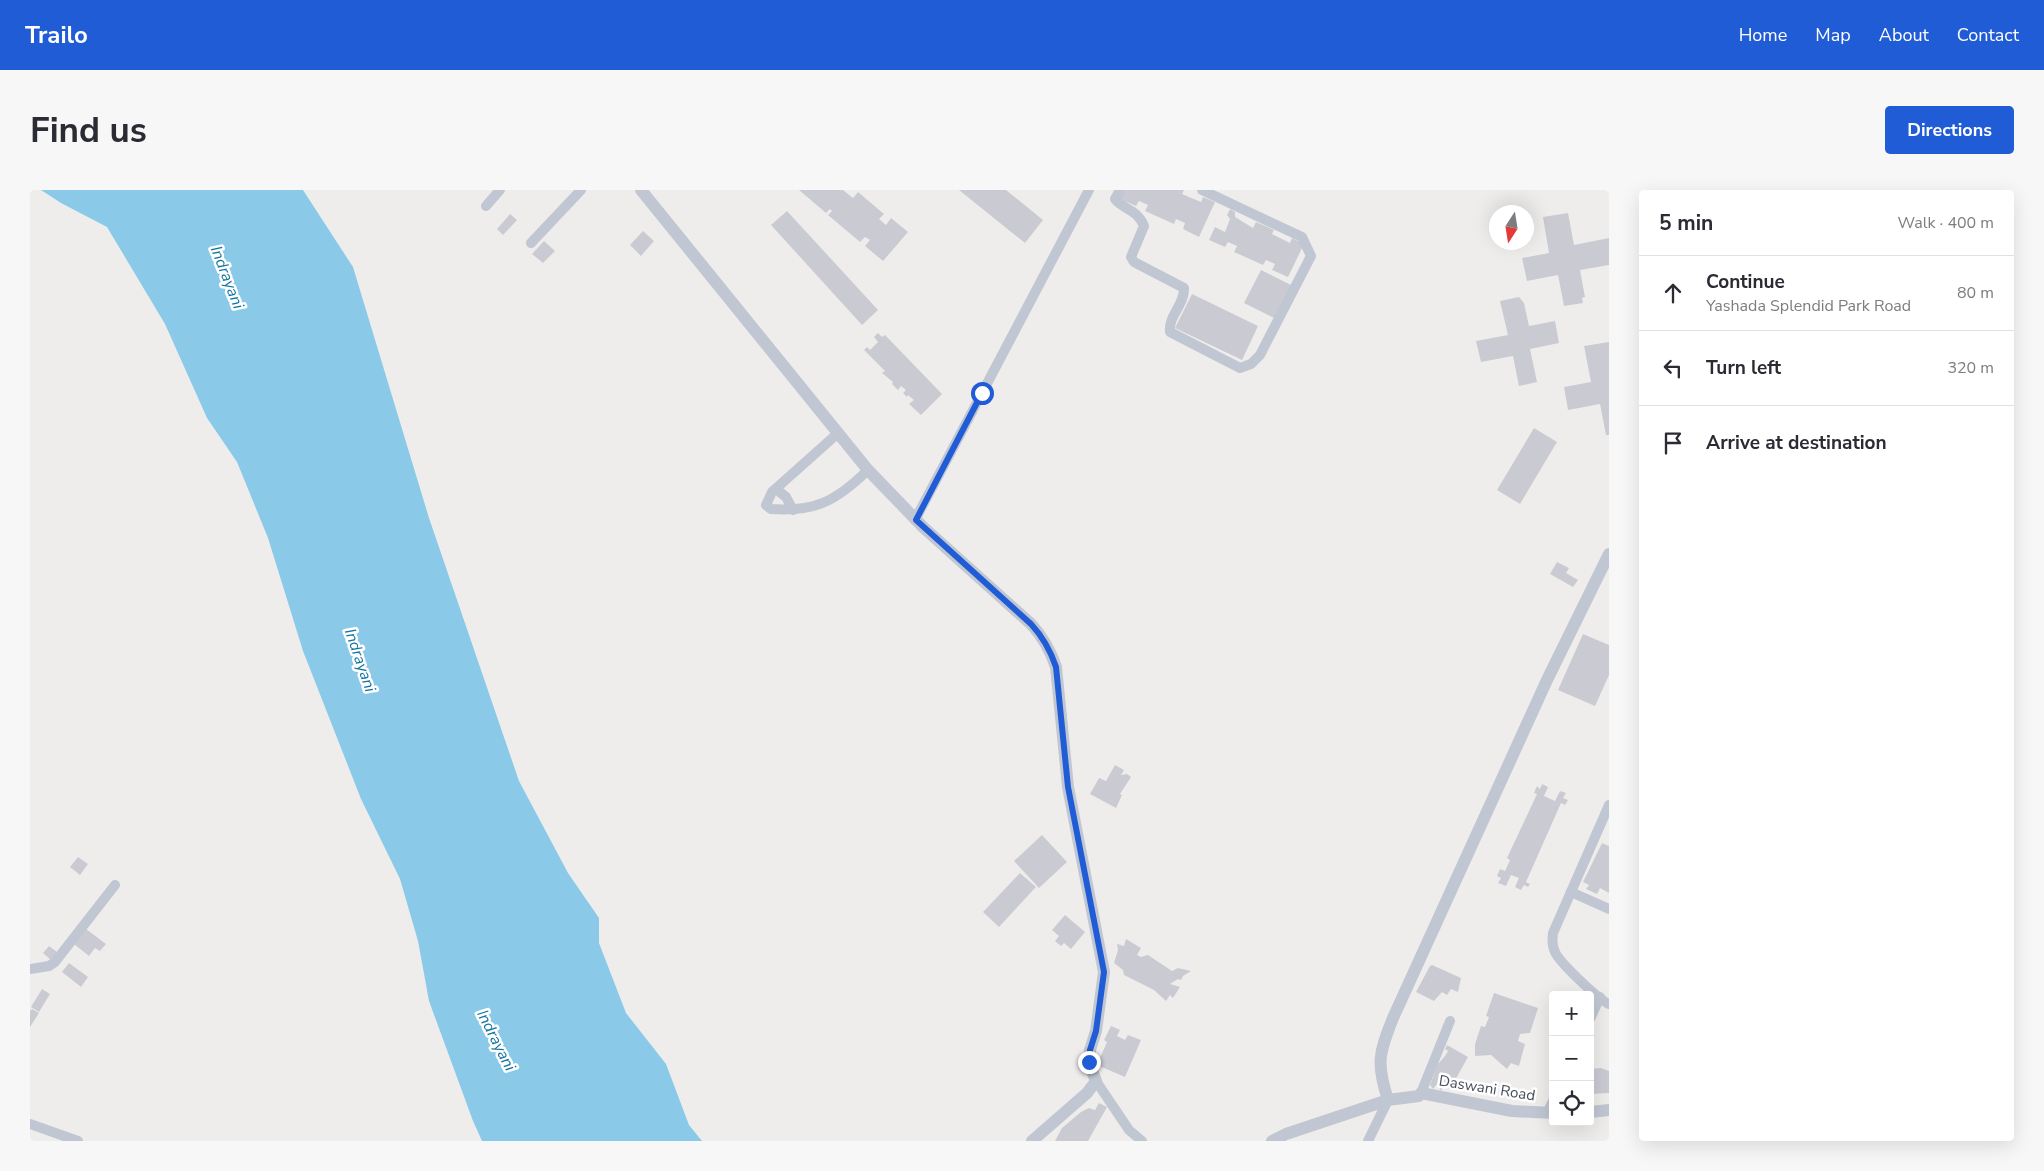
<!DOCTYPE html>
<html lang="en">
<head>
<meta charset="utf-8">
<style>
	:root { --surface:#fff; --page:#f7f7f7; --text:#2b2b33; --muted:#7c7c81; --line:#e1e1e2; --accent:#205cd6 }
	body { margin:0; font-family:"Nunito Sans",sans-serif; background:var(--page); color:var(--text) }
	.controls { position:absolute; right:15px; bottom:15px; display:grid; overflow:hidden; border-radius:5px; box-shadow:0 5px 20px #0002 }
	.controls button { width:45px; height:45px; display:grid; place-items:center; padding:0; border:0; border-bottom:1px solid var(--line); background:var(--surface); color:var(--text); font:25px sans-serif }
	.compass { position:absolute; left:1459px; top:15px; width:45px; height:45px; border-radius:50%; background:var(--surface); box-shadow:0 5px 20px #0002; rotate:192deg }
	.stop { position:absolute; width:15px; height:15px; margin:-11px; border:4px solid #205cd6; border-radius:50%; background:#fff }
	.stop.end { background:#205cd6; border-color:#fff; box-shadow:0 1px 5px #0008 }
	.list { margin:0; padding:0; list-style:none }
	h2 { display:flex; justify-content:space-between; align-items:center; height:65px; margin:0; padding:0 20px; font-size:21px }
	h2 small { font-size:16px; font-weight:400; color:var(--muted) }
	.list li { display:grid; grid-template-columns:32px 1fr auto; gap:15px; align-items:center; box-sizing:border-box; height:75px; padding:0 20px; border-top:1px solid var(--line) }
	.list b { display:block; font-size:19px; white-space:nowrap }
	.list p { margin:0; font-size:16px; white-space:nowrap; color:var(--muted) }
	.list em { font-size:16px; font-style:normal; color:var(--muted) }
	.icon { flex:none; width:28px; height:28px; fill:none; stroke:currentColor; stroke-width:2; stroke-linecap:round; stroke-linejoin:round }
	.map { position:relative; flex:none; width:1579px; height:951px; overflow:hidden; border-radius:5px }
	header { display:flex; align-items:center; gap:30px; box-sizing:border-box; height:70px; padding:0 25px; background:var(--accent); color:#fff }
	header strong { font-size:24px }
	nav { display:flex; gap:28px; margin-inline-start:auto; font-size:18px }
	.intro { display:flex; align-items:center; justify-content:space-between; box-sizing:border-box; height:120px; padding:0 30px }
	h1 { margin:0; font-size:35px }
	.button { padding:12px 22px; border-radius:5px; background:var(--accent); color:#fff; font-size:18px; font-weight:700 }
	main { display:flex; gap:30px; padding:0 30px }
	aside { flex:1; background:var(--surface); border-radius:5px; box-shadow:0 5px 20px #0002 }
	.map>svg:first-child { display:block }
</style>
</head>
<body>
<header>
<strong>Trailo</strong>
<nav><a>Home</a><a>Map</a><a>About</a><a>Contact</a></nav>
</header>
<div class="intro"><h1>Find us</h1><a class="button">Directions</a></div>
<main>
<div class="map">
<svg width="1579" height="951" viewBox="0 0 1579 951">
	<rect width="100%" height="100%" fill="#efedec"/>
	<path fill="#8acae8" d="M11,0H273L323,77L399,328L489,591L538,683L569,728V753L596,823L636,874L659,935L672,951H452L443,931L399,811L388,751L370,689L331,609L273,461L238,348L207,272L177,228L135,134L77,37L31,13Z"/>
	<g fill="#cacbd2">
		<path d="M769,0H813L823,8L828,2L854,24L849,29L856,35L861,28L878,42L853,71L835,56L840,50L835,47L830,52L798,25L802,21L800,19L796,23Z"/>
		<path d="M929,0H976L1013,30L995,53Z"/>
		<path d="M1094,0H1154L1152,4L1171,12L1173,7L1185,12L1169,47L1153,39L1155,33L1146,29L1144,34L1115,21L1118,15L1109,11L1106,16L1090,9Z"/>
		<path d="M1200,19L1205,22V27L1223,38L1226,32L1244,40L1242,44L1260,53L1262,48L1274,54L1258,87L1242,80L1245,74L1236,70L1233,75L1204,62L1207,56L1198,52L1195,57L1179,50L1185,37L1195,42L1200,29L1197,25Z"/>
		<path d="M757,21L848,120L832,135L741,35Z"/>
		<path d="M1538,23L1544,55L1579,48V75L1550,80L1555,107L1552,108L1553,113L1534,116L1528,85L1497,91L1492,68L1519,63L1513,27Z"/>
		<path d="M480,24L487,30L473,45L467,39Z"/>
		<path d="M613,41L624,51L611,66L600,55Z"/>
		<path d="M514,51L525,61L513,73L502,64Z"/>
		<path d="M1231,80L1263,96L1246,129L1214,113Z"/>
		<path d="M1162,104L1228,136L1212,170L1145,138Z"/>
		<path d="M1489,107L1494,113L1499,136L1525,131L1529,153L1500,159L1507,192L1489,196L1483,166L1451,172L1446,151L1478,145L1470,111Z"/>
		<path d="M848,143L852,147L855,145L912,204L891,225L879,214L884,210L878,205L877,207L873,203L876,200L871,196L868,200L862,194L863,192L852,183L855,181L834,160L837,157L840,160L848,152L844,147Z"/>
		<path d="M1579,152V245H1576L1570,214L1538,220L1534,197L1561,192L1554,156Z"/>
		<path d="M1504,238L1527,252L1490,314L1467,300Z"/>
		<path d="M1527,372L1539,378L1536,383L1548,390L1543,397L1520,384Z"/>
		<path d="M1553,444L1579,455V485L1565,516L1528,500Z"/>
		<path d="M1085,575L1094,580L1091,585L1097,584L1101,587L1090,604L1092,605L1086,618L1060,604L1069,588L1076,591Z"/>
		<path d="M1512,594L1518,597L1514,606L1525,611L1530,601L1536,603L1533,608L1538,610L1535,615L1531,613L1496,692L1500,694L1498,697L1494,695L1491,700L1485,697L1489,688L1481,685L1476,696L1468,693L1471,688L1467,686L1470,679L1475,681L1480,670L1477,668L1507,604L1504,603L1507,596L1510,599Z"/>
		<path d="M1012,645L1037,672L1009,698L984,671Z"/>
		<path d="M1572,653L1579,656V703L1570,698L1567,704L1556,699L1559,695L1553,692Z"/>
		<path d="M48,667L58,674L50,685L40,677Z"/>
		<path d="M990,683L1006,697L969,737L953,722Z"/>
		<path d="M1035,725L1055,742L1041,759L1034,753L1031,756L1025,751L1029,746L1022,740Z"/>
		<path d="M56,739L76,754L70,761L65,758L59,766L44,754Z"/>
		<path d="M1096,749L1111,758L1107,765L1111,767L1118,765L1142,781L1148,778L1161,781L1153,786L1151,790L1148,789L1140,794L1150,797L1143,808L1140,805L1136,811L1124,800L1094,785L1093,780L1084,773L1088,760L1087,754L1094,756Z"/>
		<path d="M19,756L27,762L21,770L13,763Z"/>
		<path d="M39,773L58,787L51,797L32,782Z"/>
		<path d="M1402,775L1431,788L1428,802L1421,799L1417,805L1412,802L1404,811L1386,802L1400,776Z"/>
		<path d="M12,799L20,804L9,822L1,817Z"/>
		<path d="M1464,803L1508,818L1500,843L1490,844L1488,851L1495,854L1489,876L1481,873L1477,879L1461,865L1445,866V854L1451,836L1455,837L1459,827L1456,826Z"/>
		<path d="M2,819L9,823L0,837V821Z"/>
		<path d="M1081,836L1090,840L1087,846L1095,850L1098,845L1111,850L1095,887L1067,875L1077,852L1074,850Z"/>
		<path d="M1417,855L1438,867L1420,899L1414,896L1411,901L1408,896L1410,894H1407L1403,899L1400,895L1406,879L1404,878L1403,874L1409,873L1415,866L1418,861L1415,859Z"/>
		<path d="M1571,878L1579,881V903L1560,904V879Z"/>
		<path d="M1069,913L1077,917L1058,951H1025L1032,938L1051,922L1059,918L1065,920Z"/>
	</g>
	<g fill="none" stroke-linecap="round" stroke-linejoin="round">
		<g stroke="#c0c7d2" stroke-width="10">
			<path d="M1090,0L1085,9C1094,20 1107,19 1114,36L1101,67L1104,72L1154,98C1155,114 1138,126 1140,142L1210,178L1221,174L1230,165L1281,66L1272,47L1172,0"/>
			<path d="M456,16L470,0"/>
			<path d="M501,53L551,0"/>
			<path d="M807,244L742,302L736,315L741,319C786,322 806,311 838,280"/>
			<path d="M746,299L756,307L763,320"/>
			<path d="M885,330L1059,0"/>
			<path d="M1579,615L1523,743C1522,750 1522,756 1525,762C1529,772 1569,810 1579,814"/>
			<path d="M1541,702L1579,719"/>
			<path d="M0,779L19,776L25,772L85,695"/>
			<path d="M1560,829L1570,807"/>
			<path d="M1066,891L1099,940L1112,951"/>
			<path d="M1391,903L1420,831"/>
			<path d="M1517,923L1523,911"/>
			<path d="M0,934L48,951"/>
			<path d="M1338,951L1358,910"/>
		</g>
		<g stroke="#c0c7d2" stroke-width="12">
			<path d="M611,0L838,280L893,337L1001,434C1013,447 1020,459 1026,477L1038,597L1074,782L1066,841L1060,860L1059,873L1066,891L1057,903L1002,951"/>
			<path d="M1358,910C1346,873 1349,863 1363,828L1517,490L1579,364"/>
			<path d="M1560,922L1579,920"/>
			<path d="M1242,951L1256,944L1358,910L1389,906L1391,903L1482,921L1523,923"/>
		</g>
	</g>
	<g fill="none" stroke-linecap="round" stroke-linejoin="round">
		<path stroke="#205cd6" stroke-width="6" d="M952,203L886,330L1001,434C1013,447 1020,459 1026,477L1038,597L1074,782L1066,841L1060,860L1059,872"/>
	</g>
	<g text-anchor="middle" stroke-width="5" stroke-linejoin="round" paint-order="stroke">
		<g font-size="15" fill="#464e59" stroke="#fff">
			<text transform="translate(1457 898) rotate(9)" y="5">Daswani Road</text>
		</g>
		<g font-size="16" font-style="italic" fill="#1273a0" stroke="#fff">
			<text transform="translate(198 87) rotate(69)" y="6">Indrayani</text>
			<text transform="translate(331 470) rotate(71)" y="6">Indrayani</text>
			<text transform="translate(467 850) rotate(63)" y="6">Indrayani</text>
		</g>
	</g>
</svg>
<div class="controls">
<button>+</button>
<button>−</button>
<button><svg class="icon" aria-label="locate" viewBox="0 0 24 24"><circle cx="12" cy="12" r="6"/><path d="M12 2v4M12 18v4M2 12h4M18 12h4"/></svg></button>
</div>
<svg class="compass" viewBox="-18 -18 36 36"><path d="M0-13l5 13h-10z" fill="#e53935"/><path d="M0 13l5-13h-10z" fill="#7c7c81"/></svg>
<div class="stop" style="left:952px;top:203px"></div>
<div class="stop end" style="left:1059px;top:872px"></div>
</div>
<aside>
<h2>5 min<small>Walk · 400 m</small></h2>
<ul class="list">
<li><svg class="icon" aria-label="ahead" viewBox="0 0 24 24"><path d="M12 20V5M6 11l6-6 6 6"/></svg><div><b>Continue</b><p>Yashada Splendid Park Road</p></div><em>80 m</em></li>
<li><svg class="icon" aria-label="left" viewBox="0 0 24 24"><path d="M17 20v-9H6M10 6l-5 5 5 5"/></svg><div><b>Turn left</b></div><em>320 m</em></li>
<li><svg class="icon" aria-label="arrive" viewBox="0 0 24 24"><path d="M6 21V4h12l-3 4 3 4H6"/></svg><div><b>Arrive at destination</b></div></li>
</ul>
</aside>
</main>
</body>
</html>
